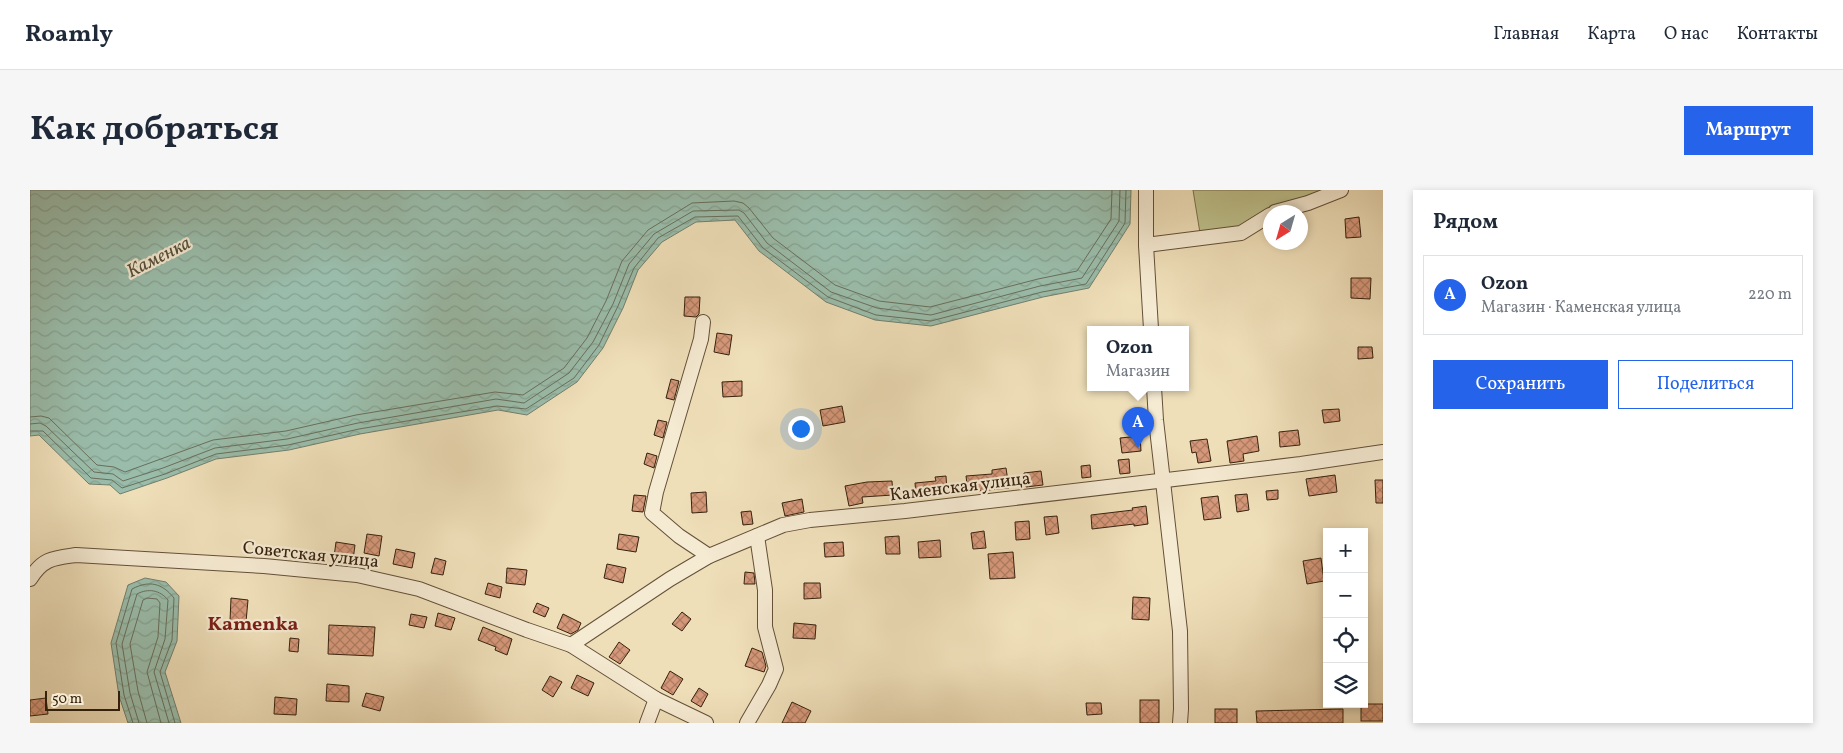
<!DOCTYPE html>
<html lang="ru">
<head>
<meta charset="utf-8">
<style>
	:root { --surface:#fff; --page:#f6f6f7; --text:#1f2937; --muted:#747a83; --line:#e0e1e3; --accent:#2563eb }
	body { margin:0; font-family:Vollkorn,serif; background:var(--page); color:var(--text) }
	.controls { position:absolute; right:15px; bottom:15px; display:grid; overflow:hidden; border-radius:0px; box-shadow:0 2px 8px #0003 }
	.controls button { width:45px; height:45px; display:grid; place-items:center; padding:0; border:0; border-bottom:1px solid var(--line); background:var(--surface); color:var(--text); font:25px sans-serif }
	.compass { position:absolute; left:1233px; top:15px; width:45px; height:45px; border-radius:50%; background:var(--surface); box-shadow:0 2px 8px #0003; rotate:217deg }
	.scale { position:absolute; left:15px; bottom:12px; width:75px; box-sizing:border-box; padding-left:5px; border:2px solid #36210d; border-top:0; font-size:14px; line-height:18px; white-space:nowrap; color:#36210d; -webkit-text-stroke:4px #f5ead2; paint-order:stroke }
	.you { position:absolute; left:770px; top:238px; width:18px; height:18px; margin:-12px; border:4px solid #fff; border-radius:50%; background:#1a73e8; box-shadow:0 0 0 8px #1a73e833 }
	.badge { display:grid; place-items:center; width:32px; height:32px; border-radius:50%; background:var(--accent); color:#fff; font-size:16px; font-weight:700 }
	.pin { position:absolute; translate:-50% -41px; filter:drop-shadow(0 1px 2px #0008) }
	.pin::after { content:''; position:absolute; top:26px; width:18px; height:15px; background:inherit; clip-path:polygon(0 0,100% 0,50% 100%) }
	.popup { position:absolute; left:1057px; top:136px; width:102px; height:65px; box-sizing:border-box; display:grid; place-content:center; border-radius:0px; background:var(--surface); filter:drop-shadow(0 1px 4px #0005); font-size:16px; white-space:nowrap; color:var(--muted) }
	.popup b { font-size:19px; color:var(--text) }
	.popup::after { content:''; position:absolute; left:50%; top:100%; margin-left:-10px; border:10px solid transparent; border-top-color:var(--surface) }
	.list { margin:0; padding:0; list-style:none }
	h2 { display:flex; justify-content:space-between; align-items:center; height:65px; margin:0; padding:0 20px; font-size:21px }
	h2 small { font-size:16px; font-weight:400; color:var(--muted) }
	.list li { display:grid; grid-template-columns:32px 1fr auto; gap:15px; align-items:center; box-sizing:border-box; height:80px; margin:0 10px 10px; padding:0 10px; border:1px solid var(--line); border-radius:0px }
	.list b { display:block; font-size:19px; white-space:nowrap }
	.list p { margin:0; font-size:16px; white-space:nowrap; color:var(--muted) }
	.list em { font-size:16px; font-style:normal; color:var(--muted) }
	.actions { display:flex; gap:10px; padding:15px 20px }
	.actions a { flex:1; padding:11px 0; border:1px solid var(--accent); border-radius:0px; text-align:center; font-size:18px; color:var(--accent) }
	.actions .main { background:var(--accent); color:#fff }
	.icon { flex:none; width:28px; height:28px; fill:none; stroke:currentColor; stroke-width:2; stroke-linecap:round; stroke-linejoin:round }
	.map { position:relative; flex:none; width:1353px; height:533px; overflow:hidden; border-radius:0px }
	header { display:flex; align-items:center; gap:30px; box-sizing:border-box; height:70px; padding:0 25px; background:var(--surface); border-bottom:1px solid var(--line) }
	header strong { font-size:24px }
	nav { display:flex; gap:28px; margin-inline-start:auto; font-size:18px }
	.intro { display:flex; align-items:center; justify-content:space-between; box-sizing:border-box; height:120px; padding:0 30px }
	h1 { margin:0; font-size:35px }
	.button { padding:12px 22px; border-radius:0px; background:var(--accent); color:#fff; font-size:18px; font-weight:700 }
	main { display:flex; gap:30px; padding:0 30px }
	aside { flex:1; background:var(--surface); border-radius:0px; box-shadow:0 2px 8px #0003 }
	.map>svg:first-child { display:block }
</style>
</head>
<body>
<header>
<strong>Roamly</strong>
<nav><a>Главная</a><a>Карта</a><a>О нас</a><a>Контакты</a></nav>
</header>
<div class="intro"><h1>Как добраться</h1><a class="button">Маршрут</a></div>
<main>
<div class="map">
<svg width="1353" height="533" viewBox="0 0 1353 533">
	<defs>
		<pattern id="water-waves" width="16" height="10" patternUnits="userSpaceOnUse" patternTransform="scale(1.25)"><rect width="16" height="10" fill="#9abdab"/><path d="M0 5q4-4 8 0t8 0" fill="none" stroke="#85a292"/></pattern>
		<pattern id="building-cross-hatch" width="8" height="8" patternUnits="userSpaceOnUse" patternTransform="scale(1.25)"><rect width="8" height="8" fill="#d6987a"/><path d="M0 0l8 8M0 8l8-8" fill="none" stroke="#ae7c62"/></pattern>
	</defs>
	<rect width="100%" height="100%" fill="#efdfb9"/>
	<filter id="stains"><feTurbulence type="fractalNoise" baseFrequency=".004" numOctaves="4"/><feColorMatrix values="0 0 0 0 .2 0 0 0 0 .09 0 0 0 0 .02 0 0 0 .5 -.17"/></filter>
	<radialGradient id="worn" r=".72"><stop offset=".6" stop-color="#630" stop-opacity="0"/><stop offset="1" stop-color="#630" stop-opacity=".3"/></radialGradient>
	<path fill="#bec18c" stroke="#7a714c" d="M1163,0H1292L1229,35L1170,43Z"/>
	<g fill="url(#water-waves)" stroke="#727f6c">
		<path d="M0,0H1101L1100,34L1059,98L1013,107L901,136L845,130L796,112L729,61L705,30L666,32L632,52L608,80L593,118L573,158L547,192L497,225L468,220L330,244L259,260L186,269L137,288L90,304L80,295L59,294L9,245L0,246Z"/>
		<path d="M115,388L136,392L149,406L147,451L135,482L151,533H98L89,506L81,453L98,395Z"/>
	</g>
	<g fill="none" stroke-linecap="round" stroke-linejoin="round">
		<g stroke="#686f5c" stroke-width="1">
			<path d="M0,227L11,226L19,228L67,275L84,277L95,282L183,250L256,241L326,225L465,202L493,205L534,178L557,148L576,111L592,71L618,40L662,13L704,11L713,13L719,18L743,48L805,95L849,111L900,117L1008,89L1047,81L1081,29L1082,0"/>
			<path d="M0,234L10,233L16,236L64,282L83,284L93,291L133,278L185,258L257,249L328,233L466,209L494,213L539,183L563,152L583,114L599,74L624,44L663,21L709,20L714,23L737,53L801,102L847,118L901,125L1010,96L1052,88L1089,31L1090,0"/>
			<path d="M0,241H13L61,288L82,290L92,298L135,284L186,264L258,255L329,239L467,216L496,219L544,188L569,155L588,116L604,78L628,48L665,27L708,26L733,58L798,107L846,125L901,131L1012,102L1056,94L1095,33L1096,0"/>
			<path d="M103,533L94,505L86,453L102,399C119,390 132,393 144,408L142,450L130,482L145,533"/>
			<path d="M109,533L100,503L92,454L107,404C118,398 130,400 138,410L135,449L124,482L139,533"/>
			<path d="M117,533L108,501L100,454L113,410L117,408L127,409L130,413L128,447L117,482L131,533"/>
		</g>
	</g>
	<g fill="url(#building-cross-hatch)" stroke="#36210d">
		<path d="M1329,27L1331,47L1316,48L1315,29Z"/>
		<path d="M1321,88H1341L1340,109L1321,108Z"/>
		<path d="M655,107H670L669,124L666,127L654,126Z"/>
		<path d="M687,143L702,145L699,165L684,162Z"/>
		<path d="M1328,157H1342L1343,168L1328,169Z"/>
		<path d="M641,189L649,191L644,210L636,208Z"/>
		<path d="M712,191V206L693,207L692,192Z"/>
		<path d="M812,216L815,232L793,236L790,220Z"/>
		<path d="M1309,219L1310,231L1294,233L1292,220Z"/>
		<path d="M628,230L637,232L633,248L624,245Z"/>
		<path d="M1268,240L1270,255L1250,257L1249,242Z"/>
		<path d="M1110,246L1111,261L1092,263L1090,248Z"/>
		<path d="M1227,246L1229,261L1213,264L1214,271L1200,273L1197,251Z"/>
		<path d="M1177,249L1181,271L1168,273L1166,262L1162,263L1160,251Z"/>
		<path d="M617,263L627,266L624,278L614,274Z"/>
		<path d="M1099,269L1100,283L1090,284L1088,270Z"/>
		<path d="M1060,275L1061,287L1052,288L1051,276Z"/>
		<path d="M976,278L979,298L938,302L936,286L962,284V280Z"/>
		<path d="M1011,281L1013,295L996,297L994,283Z"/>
		<path d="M1305,285L1307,302L1279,306L1276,289Z"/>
		<path d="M916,286L917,301L896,302V305L886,306L885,293L906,291L905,287Z"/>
		<path d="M1345,290H1353V313H1346Z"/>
		<path d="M862,291L863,305L832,307L833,313L819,316L815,296L837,292Z"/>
		<path d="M1248,300V309L1237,310L1236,301Z"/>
		<path d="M676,302L677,322L662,323L661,303Z"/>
		<path d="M1217,304L1219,320L1207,322L1205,305Z"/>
		<path d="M604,305L616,306L613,322L602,321Z"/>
		<path d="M1188,306L1191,328L1174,330L1171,308Z"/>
		<path d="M772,309L774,322L755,326L752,313Z"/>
		<path d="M1116,316L1118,334L1104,336V334L1062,339L1061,325L1103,320L1102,318Z"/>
		<path d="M721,321L723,334L713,335L711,322Z"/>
		<path d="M1027,326L1029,343L1016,345L1014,327Z"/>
		<path d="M999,331L1000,349L986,350L985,332Z"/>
		<path d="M954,341L956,358L943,359L941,343Z"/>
		<path d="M337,344L352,346L349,366L334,363Z"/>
		<path d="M589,344L609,347L606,362L587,359Z"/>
		<path d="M869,346L870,364H856L855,347Z"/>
		<path d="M910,350L911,367L889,368L888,352Z"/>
		<path d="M306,352L325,355L323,370L304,367Z"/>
		<path d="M813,352L814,366L795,367L794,353Z"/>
		<path d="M366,359L385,363L382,378L363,374Z"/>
		<path d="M983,362L985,388L960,389L958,364Z"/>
		<path d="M405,368L416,371L413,385L401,383Z"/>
		<path d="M1291,368L1294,391L1277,394L1273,371Z"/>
		<path d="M577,374L596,378L593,393L574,388Z"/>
		<path d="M477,378L497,380L495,395L476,393Z"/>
		<path d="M715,382L724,383L725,394H714Z"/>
		<path d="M458,393L472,397L470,408L455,404Z"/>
		<path d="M774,393H790L791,408L774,409Z"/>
		<path d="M1103,407L1120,408L1119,430L1102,429Z"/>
		<path d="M201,408L218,410L216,432L200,431Z"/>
		<path d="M507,413L519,418L515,427L503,422Z"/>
		<path d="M652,422L661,429L652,441L642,434Z"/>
		<path d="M408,423L425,428L421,440L405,436Z"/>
		<path d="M381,424L397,427L394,438L379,435Z"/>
		<path d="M533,424L551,433L548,440L541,444L527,438Z"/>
		<path d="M764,433L786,435L785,449L763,448Z"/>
		<path d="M299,435L345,437L343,466L298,464Z"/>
		<path d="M453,437L482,449L477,465L465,460L466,457L448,450Z"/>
		<path d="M260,448L269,449L268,462L259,461Z"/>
		<path d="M589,452L600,460L590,474L579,467Z"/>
		<path d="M722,458L732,462L736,476L734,482L715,476Z"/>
		<path d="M640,481L653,489L643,505L631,498Z"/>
		<path d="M547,485L564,493L558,506L541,498Z"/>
		<path d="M520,486L532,492L523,507L512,500Z"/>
		<path d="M297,494L319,496V512L296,511Z"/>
		<path d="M669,498L678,504L671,517L661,511Z"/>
		<path d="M336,503L354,507L350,521L332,516Z"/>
		<path d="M245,507L267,509L266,525L244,524Z"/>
		<path d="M16,508L18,524L0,526V510Z"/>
		<rect x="1110" y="510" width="19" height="23"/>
		<path d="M762,512L781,521L775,533H752Z"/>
		<path d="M1056,513H1071L1072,524L1057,525Z"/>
		<rect x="1331" y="514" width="22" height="17"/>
		<rect x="1185" y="519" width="22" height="14"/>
		<path d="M1313,519V533H1227L1226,521Z"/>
	</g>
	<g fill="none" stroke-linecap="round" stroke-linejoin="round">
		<defs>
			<g id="minor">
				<path d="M1116,0V55L1121,139"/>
				<path d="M1245,22L1278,13L1311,0"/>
				<path d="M1116,55L1211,43L1240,25"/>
				<path d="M673,132L671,149L626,302L622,323L649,346L679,366"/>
				<path d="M1124,197L1126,230L1150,441L1151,519L1150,533"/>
				<path d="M0,389C13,368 24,368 46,365L234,376L327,385L389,399L497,440L541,455L626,509L676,533"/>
				<path d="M541,455L640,389L679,366L753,335L780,330L875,321L1271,274L1353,262"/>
				<path d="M617,533L626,509"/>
				<path d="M717,533L739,495L746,479L735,437V400L727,346"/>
			</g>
		</defs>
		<use href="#minor" stroke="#645038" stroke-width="16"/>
		<use href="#minor" stroke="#f5ead2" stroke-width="14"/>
	</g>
	<g text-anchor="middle" stroke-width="4.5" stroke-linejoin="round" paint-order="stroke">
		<g font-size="18" fill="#36210d" stroke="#f5ead2">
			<text transform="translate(930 296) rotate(-7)" y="6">Каменская улица</text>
			<text transform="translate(281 364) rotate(6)" y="6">Советская улица</text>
		</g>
		<g font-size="19" font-style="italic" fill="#54503c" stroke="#f5ead2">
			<text transform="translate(128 66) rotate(-27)" y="7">Каменка</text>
		</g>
		<g font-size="20" font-weight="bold" fill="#7a1f14" stroke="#f5ead2">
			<text x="223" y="440">Kamenka</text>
		</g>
	</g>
	<rect width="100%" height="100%" filter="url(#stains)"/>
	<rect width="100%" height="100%" fill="url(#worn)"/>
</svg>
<div class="controls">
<button>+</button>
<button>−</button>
<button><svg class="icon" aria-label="locate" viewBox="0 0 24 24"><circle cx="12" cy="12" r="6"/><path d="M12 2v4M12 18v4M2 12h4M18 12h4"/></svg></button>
<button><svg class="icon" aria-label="layers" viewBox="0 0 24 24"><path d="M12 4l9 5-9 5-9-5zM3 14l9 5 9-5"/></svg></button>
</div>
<svg class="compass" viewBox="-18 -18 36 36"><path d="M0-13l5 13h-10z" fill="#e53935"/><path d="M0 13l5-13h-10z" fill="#747a83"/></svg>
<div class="scale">50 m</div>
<div class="you"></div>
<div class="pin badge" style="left:1108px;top:258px">A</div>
<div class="popup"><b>Ozon</b>Магазин</div>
</div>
<aside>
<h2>Рядом<small></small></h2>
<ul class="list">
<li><span class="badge">A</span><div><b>Ozon</b><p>Магазин · Каменская улица</p></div><em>220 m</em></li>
</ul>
<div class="actions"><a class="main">Сохранить</a><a>Поделиться</a></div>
</aside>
</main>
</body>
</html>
